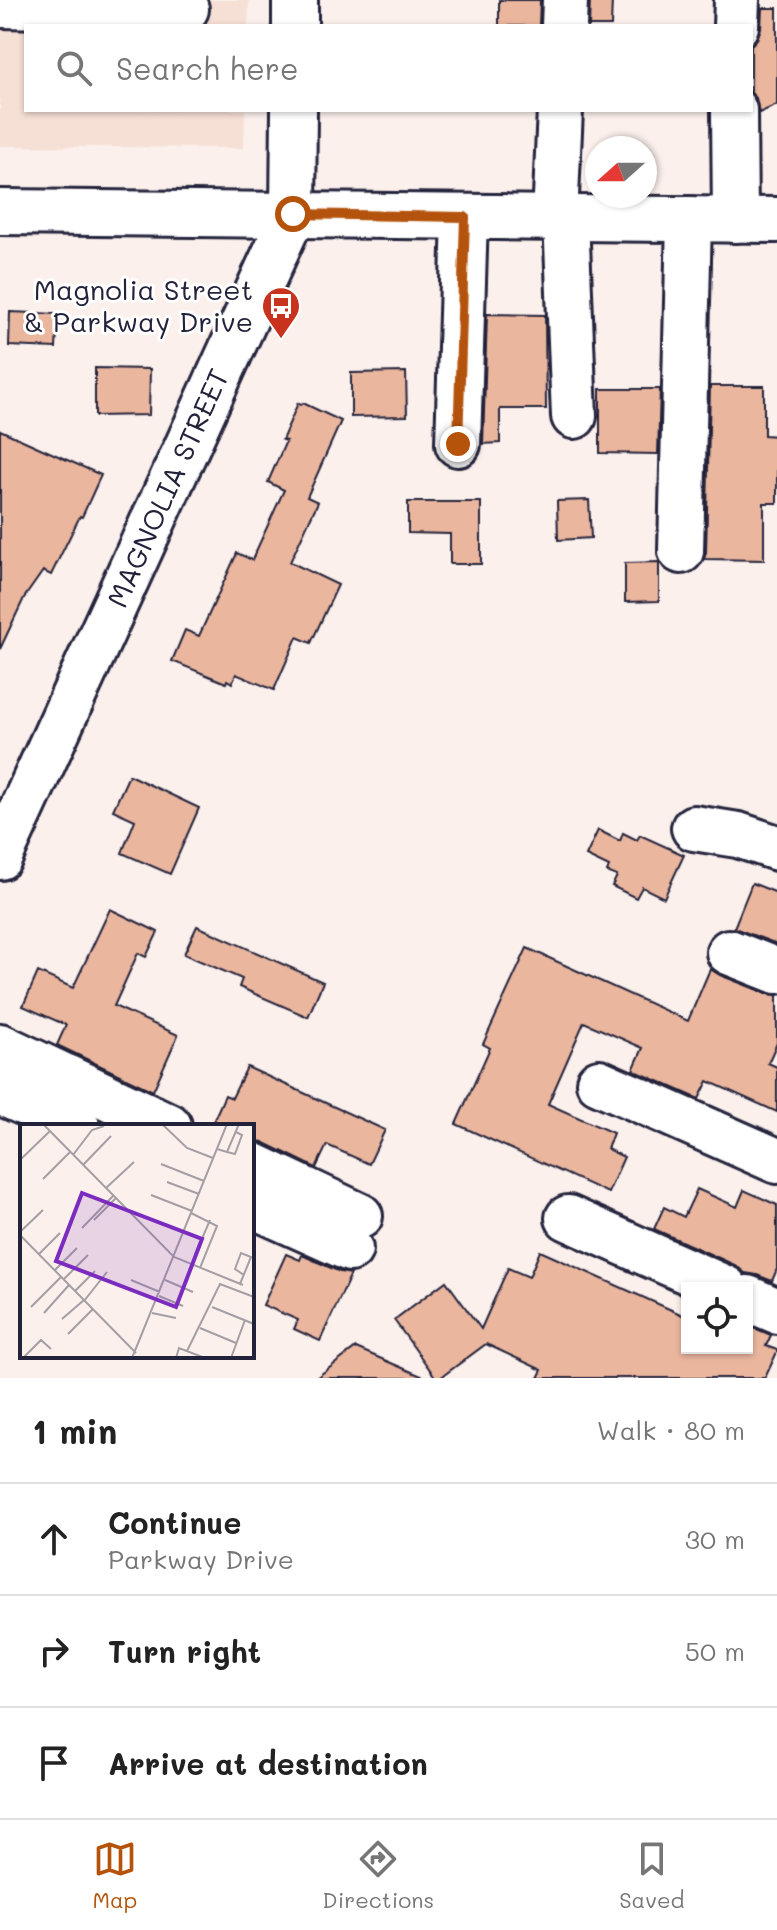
<!DOCTYPE html>
<html lang="en">
<head>
<meta charset="utf-8">
<style>
	:root { --surface:#fff; --page:#f2f2f2; --text:#222; --muted:#767676; --line:#e0e0e0; --accent:#b45309 }
	body { margin:0; font-family:Mali,sans-serif; background:var(--page); color:var(--text) }
	.controls { position:absolute; right:24px; bottom:24px; display:grid; overflow:hidden; border-radius:0px; box-shadow:0 2px 6px #0004 }
	.controls button { width:72px; height:72px; display:grid; place-items:center; padding:0; border:0; border-bottom:2px solid var(--line); background:var(--surface); color:var(--text); font:40px sans-serif }
	.compass { position:absolute; left:585px; top:136px; width:72px; height:72px; border-radius:50%; background:var(--surface); box-shadow:0 2px 6px #0004; rotate:249deg }
	.stop { position:absolute; width:24px; height:24px; margin:-18px; border:6px solid #b45309; border-radius:50%; background:#fff }
	.stop.end { background:#b45309; border-color:#fff; box-shadow:0 2px 8px #0008 }
	.list { margin:0; padding:0; list-style:none }
	h2 { display:flex; justify-content:space-between; align-items:center; height:104px; margin:0; padding:0 32px; font-size:34px }
	h2 small { font-size:26px; font-weight:400; color:var(--muted) }
	.list li { display:grid; grid-template-columns:52px 1fr auto; gap:24px; align-items:center; box-sizing:border-box; height:112px; padding:0 32px; border-top:2px solid var(--line) }
	.list b { display:block; font-size:30px; white-space:nowrap }
	.list p { margin:0; font-size:26px; white-space:nowrap; color:var(--muted) }
	.list em { font-size:26px; font-style:normal; color:var(--muted) }
	.icon { flex:none; width:44px; height:44px; fill:none; stroke:currentColor; stroke-width:2; stroke-linecap:round; stroke-linejoin:round }
	.map { position:relative; flex:none; width:777px; height:1378px; overflow:hidden }
	.search { position:absolute; background:var(--surface); box-shadow:0 2px 6px #0004; left:24px; right:24px; top:24px; height:88px; display:flex; align-items:center; gap:20px; box-sizing:border-box; padding:0 28px; border-radius:0px; color:var(--muted); font-size:30px }
	.sheet { height:440px; background:var(--surface) }
	nav { display:flex; justify-content:space-around; align-items:center; box-sizing:border-box; height:112px; border-top:2px solid var(--line); background:var(--surface); font-size:22px; color:var(--muted) }
	nav a { display:grid; justify-items:center; gap:4px }
	nav .on { color:var(--accent) }
	.map>svg:first-child { display:block }
</style>
</head>
<body>
<div class="map">
<svg width="777" height="1378" viewBox="0 0 777 1378">
	<rect width="100%" height="100%" fill="#fbf0ec"/>
	<filter id="ink" filterUnits="userSpaceOnUse"><feTurbulence type="fractalNoise" baseFrequency=".0125" numOctaves="2"/><feDisplacementMap in="SourceGraphic" scale="16" xChannelSelector="R" yChannelSelector="G"/><feConvolveMatrix kernelMatrix="1 2 1 2 8 2 1 2 1" color-interpolation-filters="sRGB"/></filter>
	<g filter="url(#ink)">
		<path fill="#f6dfd5" d="M0,0H249L248,26H26V110H245L244,148L0,146Z"/>
		<g fill="#ebb69e" stroke="#22223b" stroke-width="2">
			<path d="M499,0H540L539,26H499Z"/>
			<path d="M590,0H612L611,26H589Z"/>
			<path d="M762,8H777V105L759,113L756,98L751,93V45L757,39L761,28Z"/>
			<path d="M10,312L58,314L56,348L9,346Z"/>
			<path d="M487,314L545,315L546,409H500V443L483,444Z"/>
			<path d="M95,368L150,369L149,415L95,416Z"/>
			<path d="M406,372L407,416L351,417V373Z"/>
			<path d="M710,386H764V435L777,436V503H764V560L704,559L706,552Z"/>
			<path d="M600,389H660L658,454L600,453Z"/>
			<path d="M298,403L301,405L303,403L341,421L307,497L318,502L290,562L338,585L311,643L297,637L274,690L236,674L232,683L227,680L226,683L172,661L185,630L199,636L237,553L252,560L284,490L268,482L286,441L282,440Z"/>
			<path d="M0,430L101,475L82,517L80,516L51,575L43,571L24,598L0,649Z"/>
			<path d="M589,500L591,538L558,540L557,501Z"/>
			<path d="M408,502H481V564H450V534L408,533Z"/>
			<path d="M659,562V601L625,602V563Z"/>
			<path d="M129,775L199,808L170,874L122,853L135,820L113,810Z"/>
			<path d="M598,830L620,841L623,833L637,840L640,835L684,855L664,898L642,887L636,898L612,886L617,876L607,872L609,867L586,856Z"/>
			<path d="M752,883L777,893V944L734,928Z"/>
			<path d="M110,909L158,932L146,957L138,953L114,1006L178,1035L153,1091L57,1045L66,1025L23,1006L38,972L73,988Z"/>
			<path d="M197,926L323,982L308,1017L239,987L242,979L184,954Z"/>
			<path d="M527,948L688,1021L710,969L720,975L768,994L777,995V1043L768,1063L777,1067V1112L708,1081L699,1099L633,1070L643,1048L584,1022L548,1104L613,1133L607,1149L624,1157L608,1193L456,1124L490,1048L483,1044Z"/>
			<path d="M247,1067L385,1130L369,1164L327,1145L316,1168L263,1142L252,1140V1126H211L225,1095L232,1098Z"/>
			<path d="M697,1189L737,1207L744,1190L777,1205V1269L772,1281L757,1275L745,1273L735,1265L654,1229L664,1207L684,1217Z"/>
			<path d="M540,1251L687,1317V1348H747V1325L771,1335L766,1346L777,1350V1352L765,1378H538L542,1370L486,1344L440,1378H436L394,1320L446,1281L481,1329L508,1268L529,1277Z"/>
			<path d="M286,1254L300,1260L302,1255L340,1272L351,1274L320,1341L294,1329L298,1320L263,1305Z"/>
			<path d="M356,1348L426,1378H316Z"/>
		</g>
		<g fill="none" stroke-linecap="round" stroke-linejoin="round">
			<defs>
				<g id="minor">
					<path d="M0,5L186,9"/>
					<path d="M295,26V0"/>
					<path d="M564,26L565,0"/>
					<path d="M736,26L737,0"/>
					<path d="M734,110L735,220"/>
					<path d="M0,212L777,220"/>
					<path d="M555,218L560,110"/>
					<path d="M566,218L574,416"/>
					<path d="M458,444L465,217"/>
					<path d="M681,551L689,219"/>
					<path d="M694,828L738,835L777,848"/>
					<path d="M0,857L293,214L294,110"/>
					<path d="M729,952L777,971"/>
					<path d="M0,1046L169,1126"/>
					<path d="M599,1082L777,1161"/>
					<path d="M0,1092L77,1126"/>
					<path d="M252,1165L360,1216"/>
					<path d="M252,1205L350,1249"/>
					<path d="M568,1218L725,1288"/>
					<path d="M747,1298L777,1311"/>
				</g>
			</defs>
			<use href="#minor" stroke="#22223b" stroke-width="50"/>
			<use href="#minor" stroke="#fff" stroke-width="44"/>
		</g>
	</g>
	<g fill="none" stroke-linecap="round" stroke-linejoin="round" filter="url(#ink)">
		<path stroke="#b45309" stroke-width="10" d="M293,214L465,217L458,444"/>
	</g>
	<defs>
		<symbol id="bus-pin" viewBox="-11 -11 22 30"><path d="M0 17L-7.5 6A9.5 9.5 0 1 1 7.5 6Z" fill="#c8321e" stroke="#fff"/><path d="M-5-6H5V4H4V6H2V4H-2V6H-4V4H-5ZM-3.5-4V0h7V-4ZM-3.5 1.2v1.5H-2V1.2ZM2 1.2v1.5H3.5V1.2Z" fill="#fff"/></symbol>
	</defs>
	<g fill-rule="evenodd">
		<use href="#bus-pin" x="259" y="284" width="44" height="60"/>
	</g>
	<g text-anchor="middle" stroke-width="6" stroke-linejoin="round" paint-order="stroke">
		<g font-size="28" fill="#22223b" stroke="#fff" text-anchor="end">
			<text x="253" y="300">Magnolia Street<tspan x="253" dy="32">&amp; Parkway Drive</tspan></text>
		</g>
		<g font-size="28" fill="#22223b" stroke="#fff">
			<text transform="translate(168 488) rotate(-66)" y="10">MAGNOLIA STREET</text>
		</g>
	</g>
	<g transform="translate(20 1124)">
		<rect width="234" height="234" fill="#fbf0ec"/>
		<path fill="none" stroke="#a49ea5" stroke-width="2" d="M23,0L154,133L223,161M142,0L167,24L193,34M197,25L207,28L219,0M207,28L215,30L222,11L216,8M53,31L72,6L84,2M0,36L30,7M141,40L184,57M63,41L91,12M23,55L50,28M147,58L179,70M86,64L114,38M131,71L172,87M171,89L197,102L180,144M74,96L96,74M62,104L93,72M0,108L23,86M0,111L116,229M19,130L40,109M175,131L190,96M35,146L57,124M44,155L68,131M111,156L140,168M145,156L173,168M220,160L231,133L221,129L215,145L224,151M55,167L75,147M139,172L163,182M64,177L87,148M11,183L41,153M192,183L234,200M24,189L49,161M132,189L156,194M42,195L64,176M180,204L216,219M48,210L73,185M167,227L200,160L234,173M3,234L21,216L31,225M112,234L207,0M156,234L159,224L185,234M211,234L225,196"/>
		<path fill="#7b2cbf" fill-opacity="0.15" stroke="#7b2cbf" stroke-width="4" d="M62,69L182,115L156,183L36,137Z"/>
		<rect width="234" height="234" fill="none" stroke="#22223b" stroke-width="4"/>
	</g>
</svg>
<div class="controls">
<button><svg class="icon" aria-label="locate" viewBox="0 0 24 24"><circle cx="12" cy="12" r="6"/><path d="M12 2v4M12 18v4M2 12h4M18 12h4"/></svg></button>
</div>
<svg class="compass" viewBox="-18 -18 36 36"><path d="M0-13l5 13h-10z" fill="#e53935"/><path d="M0 13l5-13h-10z" fill="#767676"/></svg>
<div class="stop" style="left:293px;top:214px"></div>
<div class="stop end" style="left:458px;top:444px"></div>
<div class="search"><svg class="icon" aria-label="search" viewBox="0 0 24 24"><circle cx="10" cy="10" r="6"/><path d="M15 15l6 6"/></svg>Search here</div>
</div>
<section class="sheet">
<h2>1 min<small>Walk · 80 m</small></h2>
<ul class="list">
<li><svg class="icon" aria-label="ahead" viewBox="0 0 24 24"><path d="M12 20V5M6 11l6-6 6 6"/></svg><div><b>Continue</b><p>Parkway Drive</p></div><em>30 m</em></li>
<li><svg class="icon" aria-label="right" viewBox="0 0 24 24"><path d="M7 20v-9h11M14 6l5 5-5 5"/></svg><div><b>Turn right</b></div><em>50 m</em></li>
<li><svg class="icon" aria-label="arrive" viewBox="0 0 24 24"><path d="M6 21V4h12l-3 4 3 4H6"/></svg><div><b>Arrive at destination</b></div></li>
</ul>
</section>
<nav>
<a class="on"><svg class="icon" aria-label="map" viewBox="0 0 24 24"><path d="M3 6l6-2 6 2 6-2v14l-6 2-6-2-6 2zM9 4v14M15 6v14"/></svg>Map</a>
<a><svg class="icon" aria-label="directions" viewBox="0 0 24 24"><path d="M12 3l9 9-9 9-9-9zM9 14v-3h6M13 9l2 2-2 2"/></svg>Directions</a>
<a><svg class="icon" aria-label="saved" viewBox="0 0 24 24"><path d="M7 4h10v16l-5-4-5 4z"/></svg>Saved</a>
</nav>
</body>
</html>
